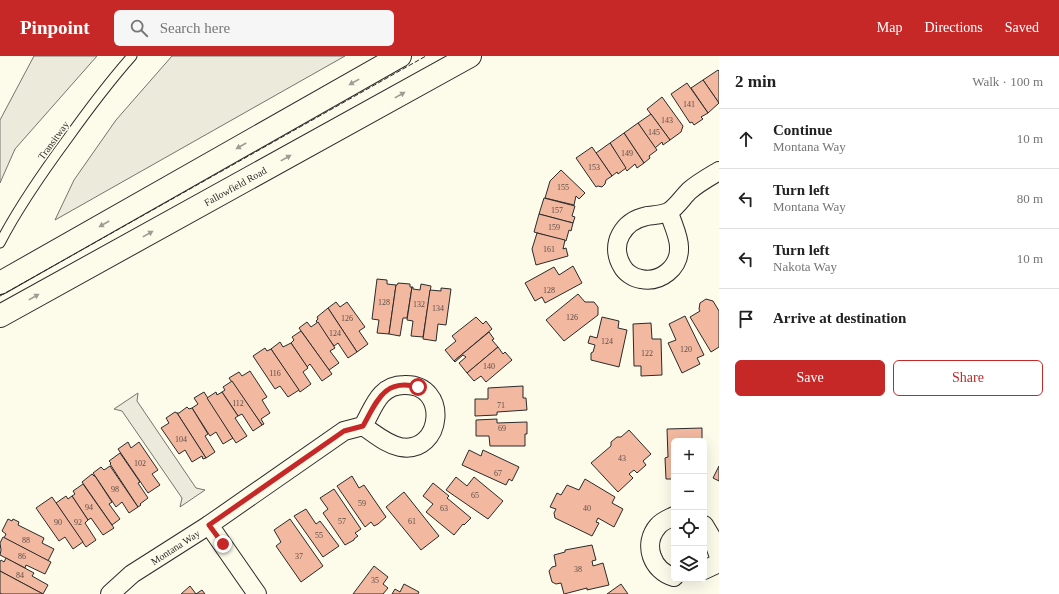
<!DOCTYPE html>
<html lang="en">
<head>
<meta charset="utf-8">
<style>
	:root { --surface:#fff; --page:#f6f6f6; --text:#222; --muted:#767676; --line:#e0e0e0; --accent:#c62828 }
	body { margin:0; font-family:Georgia,serif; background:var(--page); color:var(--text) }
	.controls { position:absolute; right:12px; bottom:12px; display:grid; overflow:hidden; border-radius:6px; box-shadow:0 4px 16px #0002 }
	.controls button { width:36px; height:36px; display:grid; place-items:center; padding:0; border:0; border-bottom:1px solid var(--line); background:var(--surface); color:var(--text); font:20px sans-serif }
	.stop { position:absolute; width:12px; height:12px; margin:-9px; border:3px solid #c62828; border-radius:50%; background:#fff }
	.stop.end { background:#c62828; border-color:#fff; box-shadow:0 1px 4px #0008 }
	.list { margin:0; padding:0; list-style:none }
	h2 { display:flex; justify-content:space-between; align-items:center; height:52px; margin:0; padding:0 16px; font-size:17px }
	h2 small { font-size:13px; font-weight:400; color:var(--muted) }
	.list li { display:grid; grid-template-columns:26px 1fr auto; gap:12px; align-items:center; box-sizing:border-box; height:60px; padding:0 16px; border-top:1px solid var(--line) }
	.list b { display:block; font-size:15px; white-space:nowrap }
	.list p { margin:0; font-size:13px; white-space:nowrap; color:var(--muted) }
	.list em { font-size:13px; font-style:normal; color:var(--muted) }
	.actions { display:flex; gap:8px; padding:12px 16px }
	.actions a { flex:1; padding:9px 0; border:1px solid var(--accent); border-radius:6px; text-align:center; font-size:14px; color:var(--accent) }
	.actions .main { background:var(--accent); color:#fff }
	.icon { flex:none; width:22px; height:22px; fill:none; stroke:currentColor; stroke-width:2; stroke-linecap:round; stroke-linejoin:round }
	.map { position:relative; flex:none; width:719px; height:538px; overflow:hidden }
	header { display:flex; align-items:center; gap:24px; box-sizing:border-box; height:56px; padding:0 20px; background:var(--accent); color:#fff }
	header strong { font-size:19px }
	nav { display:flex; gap:22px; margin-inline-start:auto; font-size:14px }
	.search { width:280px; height:36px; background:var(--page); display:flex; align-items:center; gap:10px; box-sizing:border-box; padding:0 14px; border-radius:6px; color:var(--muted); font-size:15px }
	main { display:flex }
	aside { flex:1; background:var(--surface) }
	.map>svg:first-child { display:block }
</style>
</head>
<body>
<header>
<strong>Pinpoint</strong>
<div class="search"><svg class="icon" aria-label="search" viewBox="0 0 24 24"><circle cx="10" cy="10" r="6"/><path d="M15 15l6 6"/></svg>Search here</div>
<nav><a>Map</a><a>Directions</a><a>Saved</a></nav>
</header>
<main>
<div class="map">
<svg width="719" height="538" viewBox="0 0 719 538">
	<rect width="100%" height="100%" fill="#fdfbea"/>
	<g fill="#ecebdb" stroke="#74746e">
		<path d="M34,0H97L15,93L0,127V64Z"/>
		<path d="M172,0H345L55,164L74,124L116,64Z"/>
		<path d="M138,337L137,345L196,432L205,434L180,451L182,442L122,355L114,353Z"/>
	</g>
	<g fill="#f2b8a0" stroke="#2b2b2b">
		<path d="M718,14L719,15V47L703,24Z"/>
		<path d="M703,24L719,47L708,57L691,32Z"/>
		<path d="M687,27L708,57L701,61L703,63L694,69L692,66L690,67L671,38Z"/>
		<path d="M662,41L683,70L681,76L670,84L647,53Z"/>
		<path d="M651,58L670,84L663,89L662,86L655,92L638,67Z"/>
		<path d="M638,67L657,94L649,100L650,102L644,107L624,77Z"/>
		<path d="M624,77L644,107L637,112L635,108L627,115L610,87Z"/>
		<path d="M610,87L626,112L618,118L617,116L612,120L596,97Z"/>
		<path d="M592,91L612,120L606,124L605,128L602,131L598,130L596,131L576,102Z"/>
		<path d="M561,114L585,137L579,143L576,140L574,149L545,142L550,125Z"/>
		<path d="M544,142L575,150L572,160L575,161L573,167L539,158Z"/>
		<path d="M539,158L573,167L571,175L569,174L566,185L534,176Z"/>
		<path d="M537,177L565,184L563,193L566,192L568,200L536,209L532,193Z"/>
		<path d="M573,210L582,227L545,247L542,241L535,245L525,227L554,211L559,219Z"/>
		<path d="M377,223L387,224V228L396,229L389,278L377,277L379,264L372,263Z"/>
		<path d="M398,227L410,228V231H412L407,262H403L400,280L389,278L396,229H397Z"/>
		<path d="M421,228L431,230L423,281L411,280L413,265L407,264L412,231H413V233L420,234Z"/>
		<path d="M441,232L451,233L446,269L438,268L436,285L423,283L430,234L441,235Z"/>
		<path d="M578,238L585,246H594L598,251V259L564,285L546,264Z"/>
		<path d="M706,243L713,245L719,255V291L711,296L690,261L700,255L699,253L700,247Z"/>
		<path d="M336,246L340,251L347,246L365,271L359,275L368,288L357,296L328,252Z"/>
		<path d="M328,252L357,296L348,302L338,287L334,290L316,265L318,263L317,261Z"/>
		<path d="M685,260L704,299L697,302L700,308L682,317L668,287L676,284L669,268Z"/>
		<path d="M476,261L483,268L486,265L492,273L454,305L445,294L456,285L452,280Z"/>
		<path d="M602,261L619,265L618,272L627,274L619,311L591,304V297L593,296L595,289L588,287L590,280L597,282Z"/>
		<path d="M307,266L311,271L318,266L335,292L330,295L339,307L329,314L299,272Z"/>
		<path d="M651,267L652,283H661L662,319L641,320V310H634L633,268Z"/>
		<path d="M301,275L332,318L322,325L310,308L307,311L291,287L294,284L292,281Z"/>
		<path d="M489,276L494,283L492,284L498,291L467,317L459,307L466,301L463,299L455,306L454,305Z"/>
		<path d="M280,286L283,291L291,287L308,312L303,316L311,328L300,336L271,293Z"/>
		<path d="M498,291L503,298L505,296L512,304L486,326L481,320L474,325L467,317Z"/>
		<path d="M265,292L267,295L271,293L299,334L288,341L280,330L275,333L253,300Z"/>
		<path d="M250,315L267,341L262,344L270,357L261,363L264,368L262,369L229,322L239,316L242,320Z"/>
		<path d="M232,325L262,369L253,375L242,358L238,360L222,336L225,334L223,331Z"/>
		<path d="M523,330V342H526L527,354L497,356V359L475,360V343H488V332Z"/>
		<path d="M204,336L233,382L223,388L216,376L210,380L192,352L198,348L194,342Z"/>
		<path d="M216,336L217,339L222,336L238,360L235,362L247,380L236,387L207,342Z"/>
		<path d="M187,351L189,353L192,352L208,378L205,380L215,396L206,402L177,357H179Z"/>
		<path d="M175,356L177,357L206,402L203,403L202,400L192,406L185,394L179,398L161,372L169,367L166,362Z"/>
		<path d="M497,363V367L527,366V378H525V390H490L489,380H476V364Z"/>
		<path d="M702,372V385H674V423H666L665,402L668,401L667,373Z"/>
		<path d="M629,374L651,398L643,405L646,409L637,417L634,414L629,418L633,422L618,436L591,407L611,390V386L617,381H621Z"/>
		<path d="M128,386L131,392L139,386L158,414L152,418L160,429L148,437L118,393Z"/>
		<path d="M469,394L481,400L483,394L519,411L512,425L509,423L506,429L462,409Z"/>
		<path d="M120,397L140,426L138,427L148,442L140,448L141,449L138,451L110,408L111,407L109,405Z"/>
		<path d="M110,410L138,451L129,457L122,446L116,451L93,417L101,411L104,414Z"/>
		<path d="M719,410V425L713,422Z"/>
		<path d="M92,418L94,420H95L112,446L109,448L120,463L112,469L82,426Z"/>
		<path d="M352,420L359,432L364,429L386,461L378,468L374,470L371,466L365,471L337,430Z"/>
		<path d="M456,421L467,430L474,421L503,445L488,463L446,434Z"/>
		<path d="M585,423L615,441L612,447L623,453L614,471L598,462L596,466L599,467L592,480L555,462L554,457L556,453L550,451L557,437L561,439L567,429L579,434Z"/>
		<path d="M433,427L449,440L447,442L471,462L464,469L463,468L454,479L426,456L433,448L423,440Z"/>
		<path d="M83,428L114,472L103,479L91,462L88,464L72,440L75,438L73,435Z"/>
		<path d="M334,433L361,473L355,477L358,480L354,483V484L345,489L323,457L328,453L320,442Z"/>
		<path d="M404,436L439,480L421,494L386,451Z"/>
		<path d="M66,440L68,443L72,440L88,464L85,467L96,484L86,491L56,447Z"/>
		<path d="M52,441L83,486L73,493L65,481L59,485L36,452Z"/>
		<path d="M306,453L316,468L320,465L339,490L323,501L294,460Z"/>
		<path d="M8,463L12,465L13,463L19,466L18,469L44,482L42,487L54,493L48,505L4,482L6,478L2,475Z"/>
		<path d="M290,463L323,510L301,526L276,490L281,486L274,474Z"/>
		<path d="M3,481L51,506L45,518L26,509L25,512L0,499L1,494L0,487Z"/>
		<path d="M592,489L596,504L592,505L593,510L603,507L609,529L587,534V532L564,538L561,527L556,528L552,526L549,515L552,511L556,510L554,499L565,496V494Z"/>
		<path d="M6,502L34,517L32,520L48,529L43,538L0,515V506L1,504L4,506Z"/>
		<path d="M374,510L388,521L383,528L388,532L383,538H353Z"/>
		<path d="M0,515L43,538H2L0,537Z"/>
		<path d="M404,528L419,536L418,538H392L395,533L400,536Z"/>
		<path d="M621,528L628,538H607Z"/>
		<path d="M190,530L196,538L202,534L205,538H181Z"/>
	</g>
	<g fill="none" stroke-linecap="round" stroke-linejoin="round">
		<defs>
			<path id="service" d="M0,187C19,150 43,116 68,82C88,54 109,26 132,0"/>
			<g id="minor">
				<path d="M669,156C672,167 679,180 679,191C680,212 660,227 641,223C633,222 625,216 622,210C609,188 623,165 647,160C653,159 664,159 670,155C677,150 683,141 689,135C698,127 709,121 719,115"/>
				<path d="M674,460C668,463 662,465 658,470C642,488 652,515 674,521"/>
				<path d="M209,469L257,538"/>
				<path d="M704,469L713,484L719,501"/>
				<path d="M704,514L719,507"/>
				<path d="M110,538L132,518L209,469L344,375L363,370C369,360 374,346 382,338C388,332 396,329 404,329C450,327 443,399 400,391C386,388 375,378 363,370"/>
			</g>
			<g id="secondary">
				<path d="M0,227L400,0"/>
				<path d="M0,260L470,0"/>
			</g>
		</defs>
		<use href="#service" stroke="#2b2b2b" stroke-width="11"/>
		<use href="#minor" stroke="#2b2b2b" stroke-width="20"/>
		<use href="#secondary" stroke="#2b2b2b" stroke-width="24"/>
		<use href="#service" stroke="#fdfbea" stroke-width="9"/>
		<use href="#minor" stroke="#fdfbea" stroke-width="18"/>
		<use href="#secondary" stroke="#fdfbea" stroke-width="22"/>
		<path stroke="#2b2b2b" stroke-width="1" stroke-dasharray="5 2" stroke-linecap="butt" d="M0,240L426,0"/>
	</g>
	<defs><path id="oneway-solid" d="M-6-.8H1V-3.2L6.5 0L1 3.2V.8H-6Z"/></defs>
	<g fill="#9e9d94">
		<use href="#oneway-solid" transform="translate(354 26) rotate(151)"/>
		<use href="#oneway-solid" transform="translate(400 39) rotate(-29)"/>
		<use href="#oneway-solid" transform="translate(241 90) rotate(150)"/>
		<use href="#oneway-solid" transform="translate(286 102) rotate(-29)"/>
		<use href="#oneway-solid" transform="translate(104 168) rotate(150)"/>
		<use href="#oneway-solid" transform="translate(148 178) rotate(-29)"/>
		<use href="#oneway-solid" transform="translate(34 241) rotate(-29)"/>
	</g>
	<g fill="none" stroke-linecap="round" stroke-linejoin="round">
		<path stroke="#c62828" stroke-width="5" d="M223,488L209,469L344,375L363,370C377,345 384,322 418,331"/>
	</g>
	<g text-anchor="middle" stroke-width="3" stroke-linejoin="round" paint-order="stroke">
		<g font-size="8" fill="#5d4e48">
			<text x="689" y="51">141</text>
			<text x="667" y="67">143</text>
			<text x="654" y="79">145</text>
			<text x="627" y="100">149</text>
			<text x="594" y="114">153</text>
			<text x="563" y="134">155</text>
			<text x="557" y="157">157</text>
			<text x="554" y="174">159</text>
			<text x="549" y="196">161</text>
			<text x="549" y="237">128</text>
			<text x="384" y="249">128</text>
			<text x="419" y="251">132</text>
			<text x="438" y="255">134</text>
			<text x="572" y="264">126</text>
			<text x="347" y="265">126</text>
			<text x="335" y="280">124</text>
			<text x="607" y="288">124</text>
			<text x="686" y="296">120</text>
			<text x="647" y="300">122</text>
			<text x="489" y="313">140</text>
			<text x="275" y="320">116</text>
			<text x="238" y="350">112</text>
			<text x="501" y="352">71</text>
			<text x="502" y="375">69</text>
			<text x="181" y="386">104</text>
			<text x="622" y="405">43</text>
			<text x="140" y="410">102</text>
			<text x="498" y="420">67</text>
			<text x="115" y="436">98</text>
			<text x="475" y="442">65</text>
			<text x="362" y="450">59</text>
			<text x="89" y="454">94</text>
			<text x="444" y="455">63</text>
			<text x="587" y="455">40</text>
			<text x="342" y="468">57</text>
			<text x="412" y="468">61</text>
			<text x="58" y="469">90</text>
			<text x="78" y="469">92</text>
			<text x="319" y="482">55</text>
			<text x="26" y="487">88</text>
			<text x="22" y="503">86</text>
			<text x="299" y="503">37</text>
			<text x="578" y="516">38</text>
			<text x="20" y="522">84</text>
			<text x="375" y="527">35</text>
		</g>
		<g font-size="10" fill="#2b2b2b" stroke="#fdfbea">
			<text transform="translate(53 84) rotate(-54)" y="4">Transitway</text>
			<text transform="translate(235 130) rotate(-29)" y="4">Fallowfield Road</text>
			<text transform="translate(175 491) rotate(-33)" y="4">Montana Way</text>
		</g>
	</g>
</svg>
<div class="controls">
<button>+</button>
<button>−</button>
<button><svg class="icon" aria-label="locate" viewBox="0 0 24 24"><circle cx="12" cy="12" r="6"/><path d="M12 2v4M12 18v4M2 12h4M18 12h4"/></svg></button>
<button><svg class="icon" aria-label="layers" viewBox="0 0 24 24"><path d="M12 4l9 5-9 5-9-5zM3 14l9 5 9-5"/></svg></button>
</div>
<div class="stop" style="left:418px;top:331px"></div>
<div class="stop end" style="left:223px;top:488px"></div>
</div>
<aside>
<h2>2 min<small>Walk · 100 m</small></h2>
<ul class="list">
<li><svg class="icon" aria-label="ahead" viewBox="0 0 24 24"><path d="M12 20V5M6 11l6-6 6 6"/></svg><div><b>Continue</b><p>Montana Way</p></div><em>10 m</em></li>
<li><svg class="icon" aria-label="left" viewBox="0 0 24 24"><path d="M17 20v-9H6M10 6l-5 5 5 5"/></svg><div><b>Turn left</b><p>Montana Way</p></div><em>80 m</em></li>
<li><svg class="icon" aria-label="left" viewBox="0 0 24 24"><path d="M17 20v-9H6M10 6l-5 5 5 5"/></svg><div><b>Turn left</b><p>Nakota Way</p></div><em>10 m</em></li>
<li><svg class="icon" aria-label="arrive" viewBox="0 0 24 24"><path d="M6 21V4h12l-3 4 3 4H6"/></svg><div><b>Arrive at destination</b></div></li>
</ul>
<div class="actions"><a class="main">Save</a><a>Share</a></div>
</aside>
</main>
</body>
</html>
